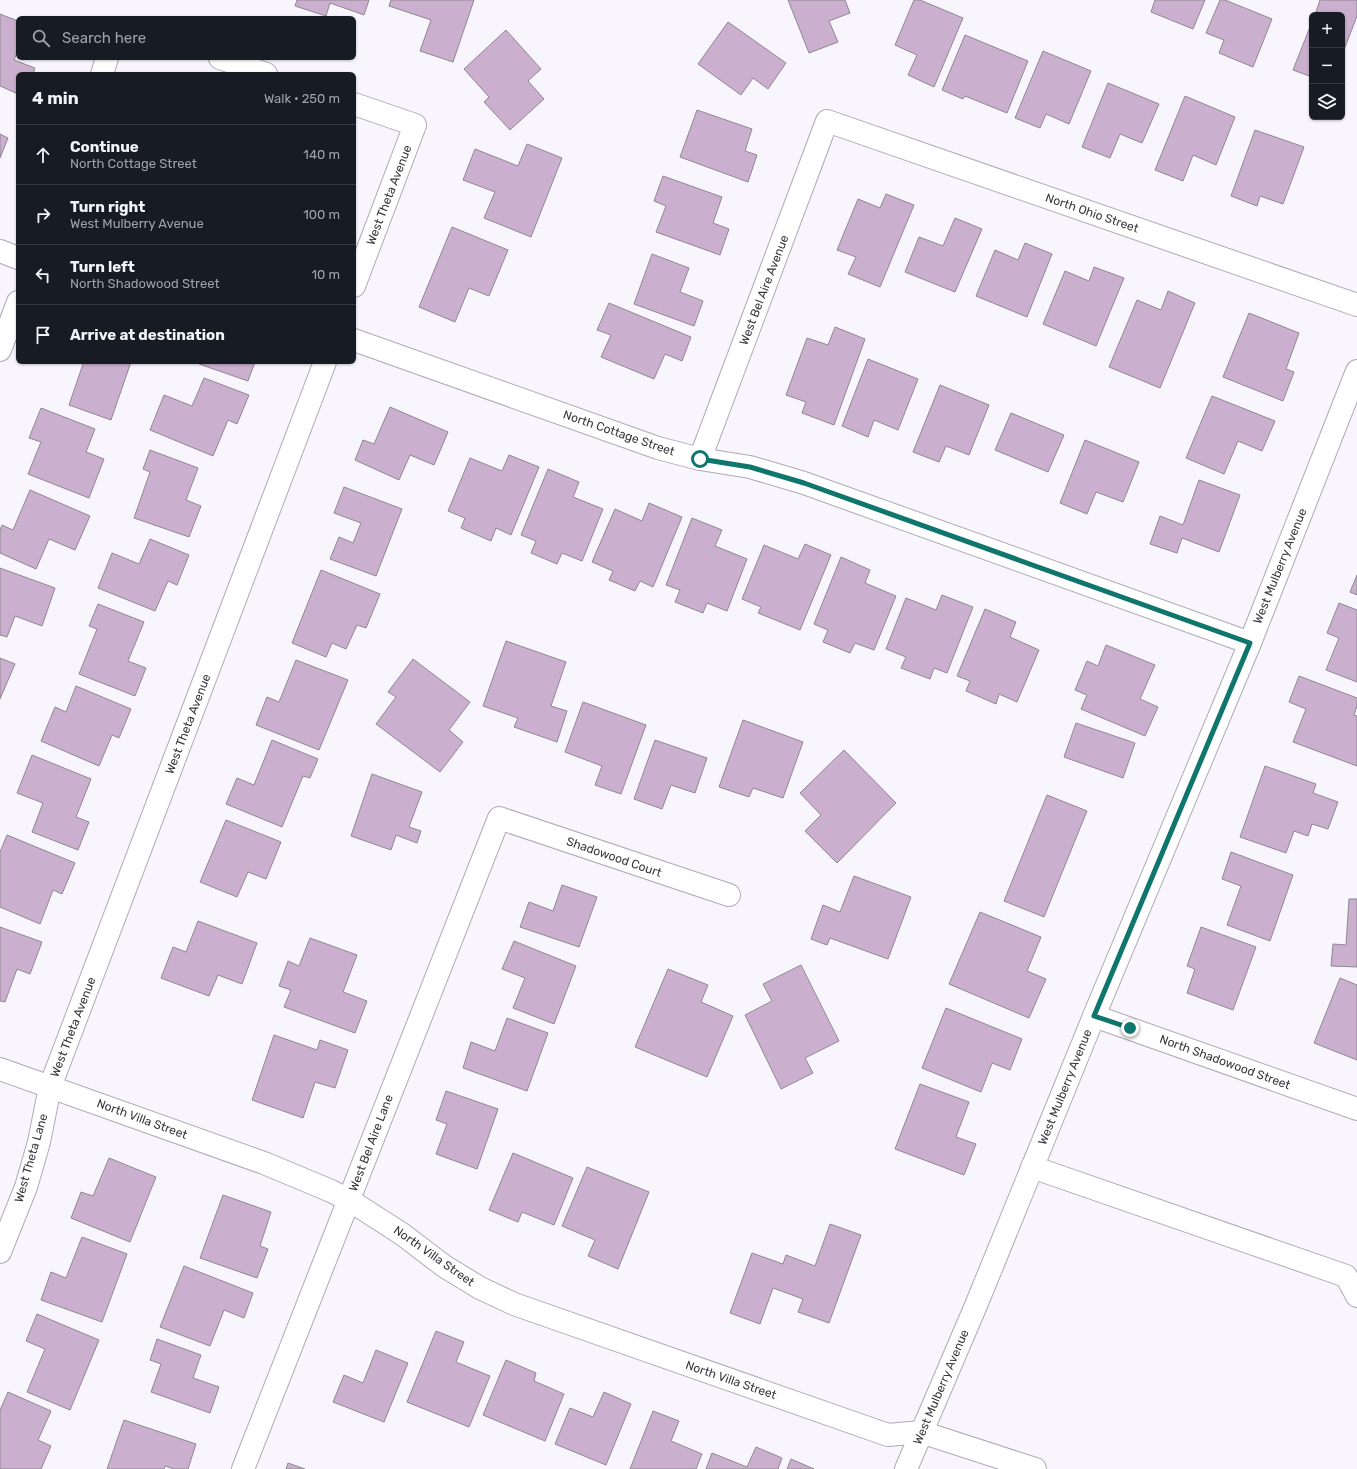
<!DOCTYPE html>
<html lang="en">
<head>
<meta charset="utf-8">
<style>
	:root { --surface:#171b24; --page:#20242c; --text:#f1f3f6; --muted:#9ea1a6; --line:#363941 }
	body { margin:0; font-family:Rubik,sans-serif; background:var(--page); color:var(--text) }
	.controls { position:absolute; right:12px; top:12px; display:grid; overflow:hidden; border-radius:6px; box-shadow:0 1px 3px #0004 }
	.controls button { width:36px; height:36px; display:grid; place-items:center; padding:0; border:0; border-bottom:1px solid var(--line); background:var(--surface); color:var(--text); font:20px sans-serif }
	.stop { position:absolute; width:12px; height:12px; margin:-9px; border:3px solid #0f766e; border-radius:50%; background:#fff }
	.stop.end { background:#0f766e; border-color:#fff; box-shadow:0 1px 4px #0008 }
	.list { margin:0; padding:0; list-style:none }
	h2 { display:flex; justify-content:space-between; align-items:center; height:52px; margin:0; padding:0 16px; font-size:17px }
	h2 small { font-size:13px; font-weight:400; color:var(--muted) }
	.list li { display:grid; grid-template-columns:26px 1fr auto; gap:12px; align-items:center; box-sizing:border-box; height:60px; padding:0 16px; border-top:1px solid var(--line) }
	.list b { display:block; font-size:15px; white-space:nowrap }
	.list p { margin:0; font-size:13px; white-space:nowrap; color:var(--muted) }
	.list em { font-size:13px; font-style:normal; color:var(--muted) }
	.icon { flex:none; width:22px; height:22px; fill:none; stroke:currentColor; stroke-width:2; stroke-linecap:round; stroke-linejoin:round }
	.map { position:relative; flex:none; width:1357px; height:1469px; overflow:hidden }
	.search { position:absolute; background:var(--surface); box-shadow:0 1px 3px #0004; left:16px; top:16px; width:340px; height:44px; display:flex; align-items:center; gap:10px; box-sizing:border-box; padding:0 14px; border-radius:6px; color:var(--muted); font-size:15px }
	.panel { position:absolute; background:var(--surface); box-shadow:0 1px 3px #0004; left:16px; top:72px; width:340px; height:292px; border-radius:6px }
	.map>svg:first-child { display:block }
</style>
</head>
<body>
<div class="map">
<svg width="1357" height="1469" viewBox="0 0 1357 1469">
	<rect width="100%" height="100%" fill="#f8f5fd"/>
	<g fill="#cbafce" stroke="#918793">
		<path d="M297,0H369L364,15L330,3L326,16L295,6Z"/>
		<path d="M391,0H474L453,62L420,51L431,20L389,6Z"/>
		<path d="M788,0H845L850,13L829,21L838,42L809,53Z"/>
		<path d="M914,0H920L963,18L934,87L908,75L917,55L895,45Z"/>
		<path d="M1155,0H1205L1193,29L1151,12Z"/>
		<path d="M1220,0H1225L1272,19L1253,67L1219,53L1224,40L1206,33Z"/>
		<path d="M1320,0H1357V16L1342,55V15H1315Z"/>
		<path d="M0,14L18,21V50L14,60L35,68L33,74H18V94L0,86Z"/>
		<path d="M728,22L786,63L768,89L753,78L741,95L698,64Z"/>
		<path d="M1312,22V77L1293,70Z"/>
		<path d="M506,30L541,69L528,81L544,99L510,130L484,102L489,97L464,69Z"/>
		<path d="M965,35L1028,61L1007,113L965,96L963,99L942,90Z"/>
		<path d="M1043,51L1091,71L1069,124L1046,114L1040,128L1015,118Z"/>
		<path d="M1108,83L1159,104L1142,143L1120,134L1110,158L1082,147Z"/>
		<path d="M1185,96L1235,117L1216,165L1193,155L1183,181L1155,170Z"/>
		<path d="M697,110L752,129L745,151L757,155L748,182L680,157Z"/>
		<path d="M1255,130L1304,147L1283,204L1260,196L1257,206L1231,196Z"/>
		<path d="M0,134L8,138L0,158Z"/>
		<path d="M527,144L562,158L531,237L484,218L495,192L463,180L475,149L518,166Z"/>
		<path d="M663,176L722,197L713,223L729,229L720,255L656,232L666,206L654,201Z"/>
		<path d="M886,194L914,205L880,287L848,274L856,257L837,250L858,199L880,208Z"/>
		<path d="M955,218L982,229L955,292L905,272L919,237L943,246Z"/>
		<path d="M452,227L508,250L489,296L469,288L455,322L419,307Z"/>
		<path d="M1025,243L1052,254L1027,317L976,296L995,250L1018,260Z"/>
		<path d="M652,254L689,268L680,292L703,301L694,326L634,304Z"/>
		<path d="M1094,267L1124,278L1096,346L1043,324L1065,271L1089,281Z"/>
		<path d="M1168,291L1195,303L1160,388L1109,367L1137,300L1161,310Z"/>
		<path d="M609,303L691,337L682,361L665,354L654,379L601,357L611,335L597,330Z"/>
		<path d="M1249,313L1299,333L1286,369L1294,372L1283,401L1223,377Z"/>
		<path d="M835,327L865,339L834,425L802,413L806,402L786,395L807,338L828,345Z"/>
		<path d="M868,359L918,379L898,430L874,420L868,437L842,426Z"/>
		<path d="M78,362H131L111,420L69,405L83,364Z"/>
		<path d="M200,362H255L248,381L199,364Z"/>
		<path d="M204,378L249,395L237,424L228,420L213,456L150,430L164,395L192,406Z"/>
		<path d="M940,385L989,405L969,455L946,446L939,462L913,452Z"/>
		<path d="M1212,396L1275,421L1262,451L1238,441L1224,474L1186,458Z"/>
		<path d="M390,407L448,432L434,465L410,455L399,480L355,460L363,440L374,444Z"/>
		<path d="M41,408L95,429L86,452L104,459L89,498L28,474L41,442L29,438Z"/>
		<path d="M1011,413L1064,435L1048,472L995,450Z"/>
		<path d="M1085,440L1139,462L1123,502L1096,492L1087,514L1060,503Z"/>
		<path d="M150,450L198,468L186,500L201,506L189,537L134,518L150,472L143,469Z"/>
		<path d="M509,455L539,467L511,535L496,528L491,541L461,528L465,518L448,511L470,458L502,471Z"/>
		<path d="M548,469L579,482L573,497L603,509L582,561L562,553L557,564L531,553L536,541L521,535Z"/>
		<path d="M1199,480L1240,495L1219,552L1182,538L1177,553L1150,544L1160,516L1183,525Z"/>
		<path d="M344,487L402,509L376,576L330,559L339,537L353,543L361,523L334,513Z"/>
		<path d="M30,490L90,516L75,550L49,539L36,569L0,553V530L2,525L13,530Z"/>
		<path d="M649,503L682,517L653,587L640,581L635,591L609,580L613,571L592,562L615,509L642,521Z"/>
		<path d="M692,518L722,530L715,546L747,559L727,611L707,603L703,613L675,602L680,590L666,585Z"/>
		<path d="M150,539L189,555L177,585L168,581L155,611L98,588L112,553L139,564Z"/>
		<path d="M805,544L831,555L800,630L758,613L761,607L742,599L764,545L798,559Z"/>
		<path d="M841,557L870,570L865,583L896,596L874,650L855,643L850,653L823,642L828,630L814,624Z"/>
		<path d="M0,568L55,588L42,626L15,616L7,637L0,635Z"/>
		<path d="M321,570L380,594L366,628L357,625L346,649L332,643L326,657L292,643Z"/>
		<path d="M1357,575V595L1350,592Z"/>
		<path d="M942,595L973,607L947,673L934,668L930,679L901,668L906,657L886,649L906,598L936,610Z"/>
		<path d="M1339,603L1357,610V682L1326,670L1339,638L1327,633Z"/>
		<path d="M98,604L144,622L128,661L146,668L135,696L79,674L97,629L89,626Z"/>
		<path d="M985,609L1016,622L1010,637L1039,650L1017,702L999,694L996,704L966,691L970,681L957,676Z"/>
		<path d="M506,641L566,662L551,706L567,711L557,742L514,727L518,718L483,706Z"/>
		<path d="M1106,645L1155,665L1140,699L1158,707L1145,736L1081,709L1087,695L1075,690L1087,661L1098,666Z"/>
		<path d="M0,658L15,664L0,699Z"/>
		<path d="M413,659L470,702L449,730L463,742L440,772L376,724L396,697L388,692Z"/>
		<path d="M296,660L348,680L319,750L256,725L267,697L279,702Z"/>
		<path d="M1299,676L1357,698V706L1354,715L1357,716V766L1293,742L1306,709L1289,702Z"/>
		<path d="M76,686L131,709L119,738L112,735L99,766L41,741L55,707L66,712Z"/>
		<path d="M583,702L646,725L621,794L595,785L602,766L565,752Z"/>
		<path d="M743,720L803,742L783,798L753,788L749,797L719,787Z"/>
		<path d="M1076,723L1135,743L1123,778L1064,757Z"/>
		<path d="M272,740L318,759L310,778L303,776L282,827L226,804L237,778L254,785Z"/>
		<path d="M655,740L707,758L695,793L671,785L662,809L634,799Z"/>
		<path d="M844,750L896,803L837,863L805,831L821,815L800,793Z"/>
		<path d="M32,755L91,779L76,817L89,822L78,850L32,832L43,803L17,793Z"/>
		<path d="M1265,766L1316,784L1313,793L1338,802L1328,829L1312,824L1308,836L1294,831L1286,853L1240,837Z"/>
		<path d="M372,774L422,792L409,827L421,831L417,843L396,835L391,850L351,836Z"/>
		<path d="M1047,795L1087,811L1044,917L1004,901Z"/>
		<path d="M226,820L281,842L266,879L248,872L237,897L200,882Z"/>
		<path d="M7,835L75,863L62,894L53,890L40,924L0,907V852Z"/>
		<path d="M1231,852L1293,875L1270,941L1227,925L1241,886L1222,879Z"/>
		<path d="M854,876L911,897L888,959L830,938L827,945L811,939L823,905L840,912Z"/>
		<path d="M562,885L597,897L579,947L520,927L529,902L553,911Z"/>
		<path d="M1349,899H1357V967L1331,966L1333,944L1346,945Z"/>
		<path d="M980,912L1041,937L1027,971L1046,979L1029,1018L949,984Z"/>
		<path d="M198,921L257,943L242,984L218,975L209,996L161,978L173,947L186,952Z"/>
		<path d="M0,927L42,942L30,974L17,969L5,1002L0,1001Z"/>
		<path d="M1201,927L1256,947L1233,1010L1187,993L1195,969L1187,966Z"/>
		<path d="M310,938L357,955L343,992L367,1001L355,1033L284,1007L291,990L279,986L288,961L299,966Z"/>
		<path d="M514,941L576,966L554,1024L513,1008L525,978L502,969Z"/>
		<path d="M801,965L839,1041L805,1058L813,1073L781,1089L745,1015L772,1001L763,984Z"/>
		<path d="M668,969L708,985L701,1002L733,1016L707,1077L635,1047Z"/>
		<path d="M1340,978L1357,985V1060L1314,1043Z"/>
		<path d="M946,1008L1022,1039L1010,1070L992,1063L981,1092L922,1068Z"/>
		<path d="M507,1018L548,1033L527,1091L463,1068L471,1042L495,1051Z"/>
		<path d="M274,1035L317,1050L320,1040L348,1050L335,1088L315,1082L303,1118L252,1100Z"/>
		<path d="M920,1084L969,1102L956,1137L976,1144L964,1175L895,1149Z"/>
		<path d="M446,1091L498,1109L477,1169L436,1154L447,1124L436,1120Z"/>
		<path d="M513,1153L573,1178L554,1225L522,1212L518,1222L489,1210Z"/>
		<path d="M109,1158L156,1177L130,1242L71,1218L81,1192L93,1196Z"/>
		<path d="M587,1167L649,1192L618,1269L588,1256L595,1240L562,1226Z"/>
		<path d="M223,1195L271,1212L260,1246L268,1249L257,1278L200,1258Z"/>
		<path d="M830,1224L861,1235L829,1323L798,1312L803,1299L773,1288L760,1324L730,1313L752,1253L783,1264L786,1255L815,1266Z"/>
		<path d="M82,1237L127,1254L102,1322L41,1300L51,1272L66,1278Z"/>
		<path d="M184,1266L253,1293L244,1318L224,1310L210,1346L160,1327Z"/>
		<path d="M37,1314L99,1340L70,1410L27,1392L45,1349L26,1341Z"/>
		<path d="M436,1331L464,1342L456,1362L490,1376L469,1427L407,1402Z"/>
		<path d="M157,1339L201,1355L193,1378L219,1387L210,1413L151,1392L161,1364L150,1360Z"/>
		<path d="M376,1350L408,1363L384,1422L333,1402L344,1375L363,1383Z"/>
		<path d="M506,1360L536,1373L534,1381L564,1394L545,1441L483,1415Z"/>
		<path d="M8,1392L51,1411L38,1440L51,1446L41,1469H0V1410Z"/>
		<path d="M604,1392L631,1404L606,1465L555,1444L570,1408L593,1417Z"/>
		<path d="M653,1411L679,1421L671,1441L702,1454L696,1469H630Z"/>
		<path d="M124,1420L196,1444L188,1469H174L165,1466L164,1469H107Z"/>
		<path d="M756,1447L782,1458L778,1469H706L712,1453L747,1467Z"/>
		<path d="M791,1459L814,1469H787Z"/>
		<path d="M288,1463L305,1469H286Z"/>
	</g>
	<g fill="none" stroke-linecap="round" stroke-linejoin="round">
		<defs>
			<g id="street">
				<path d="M220,58L266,74"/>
				<path d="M102,74L107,58"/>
				<path d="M354,104L415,125L354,286"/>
				<path d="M0,251L18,258"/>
				<path d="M354,340L658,448L700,459L750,467L804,483L1250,643"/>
				<path d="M0,350L18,302"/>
				<path d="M700,459L827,121L1357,305"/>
				<path d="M1094,1016L1357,1109"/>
				<path d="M0,1069L264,1163L331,1191L349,1200L402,1234L444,1266L480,1288L514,1304L888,1435L921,1432L1035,1469"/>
				<path d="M1032,1167L1346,1276L1357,1296"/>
				<path d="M0,1252L26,1187L39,1142L50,1087L325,362"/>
				<path d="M243,1469L499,818L729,895"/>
				<path d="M906,1469L977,1303L1094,1016L1250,643L1357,371"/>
			</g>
		</defs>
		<use href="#street" stroke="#afa9b6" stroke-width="24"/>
		<use href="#street" stroke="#fff" stroke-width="22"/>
	</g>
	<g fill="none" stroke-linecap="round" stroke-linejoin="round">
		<path stroke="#0f766e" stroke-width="5" d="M700,459L750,467L804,483L1250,643L1094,1016L1130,1028"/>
	</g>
	<g text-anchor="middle" stroke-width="3.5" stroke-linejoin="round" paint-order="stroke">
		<g font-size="12" fill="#39363c" stroke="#fff">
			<text transform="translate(389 195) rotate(-69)" y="4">West Theta Avenue</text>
			<text transform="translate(1092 213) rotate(19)" y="4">North Ohio Street</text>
			<text transform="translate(764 290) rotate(-69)" y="4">West Bel Aire Avenue</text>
			<text transform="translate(619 433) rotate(19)" y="4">North Cottage Street</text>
			<text transform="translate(1280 566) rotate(-68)" y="4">West Mulberry Avenue</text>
			<text transform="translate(188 724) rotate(-69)" y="4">West Theta Avenue</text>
			<text transform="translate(614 857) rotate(19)" y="4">Shadowood Court</text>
			<text transform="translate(73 1027) rotate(-69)" y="4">West Theta Avenue</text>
			<text transform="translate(1225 1062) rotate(20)" y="4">North Shadowood Street</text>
			<text transform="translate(1065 1087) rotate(-68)" y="4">West Mulberry Avenue</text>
			<text transform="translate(142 1119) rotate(20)" y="4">North Villa Street</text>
			<text transform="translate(371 1143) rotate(-69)" y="4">West Bel Aire Lane</text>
			<text transform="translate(31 1158) rotate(-74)" y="4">West Theta Lane</text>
			<text transform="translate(434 1256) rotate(35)" y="4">North Villa Street</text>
			<text transform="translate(731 1380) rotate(19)" y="4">North Villa Street</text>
			<text transform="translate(941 1387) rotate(-67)" y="4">West Mulberry Avenue</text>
		</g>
	</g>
</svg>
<div class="controls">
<button>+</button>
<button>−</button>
<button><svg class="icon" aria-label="layers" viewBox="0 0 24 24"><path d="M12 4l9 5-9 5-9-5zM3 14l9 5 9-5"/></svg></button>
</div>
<div class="stop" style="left:700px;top:459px"></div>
<div class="stop end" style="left:1130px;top:1028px"></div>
<div class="search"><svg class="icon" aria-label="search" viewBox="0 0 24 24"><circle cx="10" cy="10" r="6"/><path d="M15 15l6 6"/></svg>Search here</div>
<section class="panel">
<h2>4 min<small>Walk · 250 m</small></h2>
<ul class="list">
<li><svg class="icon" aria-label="ahead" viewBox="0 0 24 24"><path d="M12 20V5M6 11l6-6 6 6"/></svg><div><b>Continue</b><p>North Cottage Street</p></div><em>140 m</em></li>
<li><svg class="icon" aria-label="right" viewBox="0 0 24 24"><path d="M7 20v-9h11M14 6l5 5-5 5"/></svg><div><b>Turn right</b><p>West Mulberry Avenue</p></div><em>100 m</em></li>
<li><svg class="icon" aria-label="left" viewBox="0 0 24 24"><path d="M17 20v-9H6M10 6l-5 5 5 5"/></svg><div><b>Turn left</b><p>North Shadowood Street</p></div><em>10 m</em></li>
<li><svg class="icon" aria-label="arrive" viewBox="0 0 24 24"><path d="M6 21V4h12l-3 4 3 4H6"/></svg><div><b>Arrive at destination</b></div></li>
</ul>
</section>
</div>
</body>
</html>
